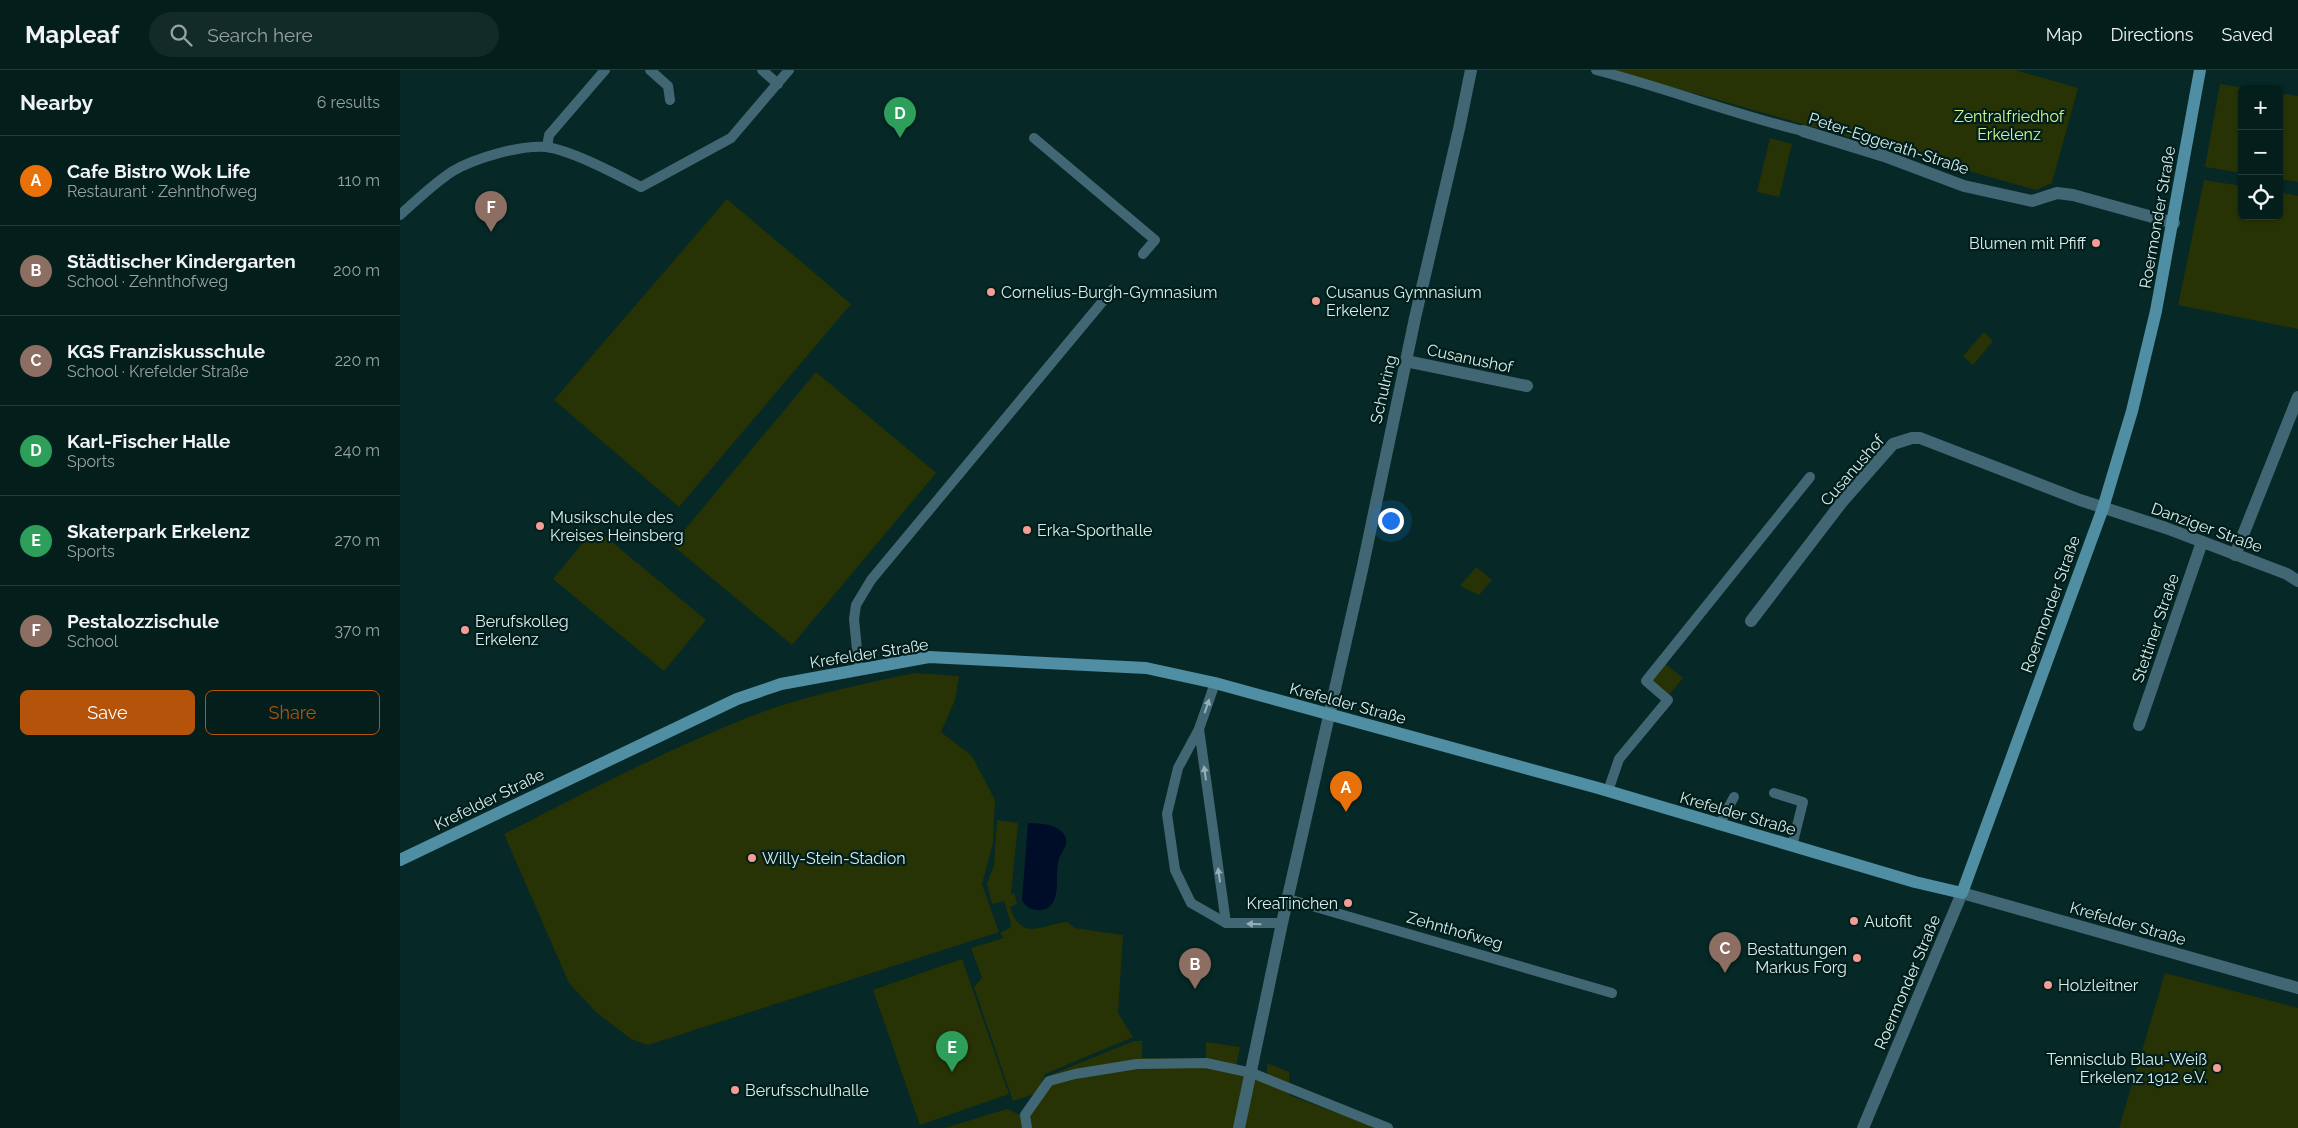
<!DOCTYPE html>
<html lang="en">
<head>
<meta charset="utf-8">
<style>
	:root { --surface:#041e1c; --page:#122b29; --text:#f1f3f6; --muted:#97a2a3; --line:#253c3b; --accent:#b45309 }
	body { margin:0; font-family:Raleway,sans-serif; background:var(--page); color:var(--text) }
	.controls { position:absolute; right:15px; top:15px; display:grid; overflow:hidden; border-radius:8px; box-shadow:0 1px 4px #0004 }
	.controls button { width:45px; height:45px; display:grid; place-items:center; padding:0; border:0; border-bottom:1px solid var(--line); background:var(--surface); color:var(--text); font:25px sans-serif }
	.you { position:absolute; left:990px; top:450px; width:18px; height:18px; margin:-12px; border:4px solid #fff; border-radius:50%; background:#1a73e8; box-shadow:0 0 0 8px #1a73e833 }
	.badge { display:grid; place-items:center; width:32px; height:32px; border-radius:50%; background:var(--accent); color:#fff; font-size:16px; font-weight:700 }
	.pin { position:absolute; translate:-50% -41px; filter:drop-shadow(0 1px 2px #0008) }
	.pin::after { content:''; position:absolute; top:26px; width:18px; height:15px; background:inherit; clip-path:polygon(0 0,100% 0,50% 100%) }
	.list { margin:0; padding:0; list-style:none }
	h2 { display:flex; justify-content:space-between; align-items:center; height:65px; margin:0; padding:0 20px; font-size:21px }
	h2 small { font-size:16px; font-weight:400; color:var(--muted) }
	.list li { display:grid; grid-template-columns:32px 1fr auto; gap:15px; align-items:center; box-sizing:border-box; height:90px; padding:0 20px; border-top:1px solid var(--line) }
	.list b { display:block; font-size:19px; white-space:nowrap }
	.list p { margin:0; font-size:16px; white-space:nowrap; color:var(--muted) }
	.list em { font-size:16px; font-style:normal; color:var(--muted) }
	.actions { display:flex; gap:10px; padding:15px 20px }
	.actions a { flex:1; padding:11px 0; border:1px solid var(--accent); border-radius:8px; text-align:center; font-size:18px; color:var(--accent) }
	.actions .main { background:var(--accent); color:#fff }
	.icon { flex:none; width:28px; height:28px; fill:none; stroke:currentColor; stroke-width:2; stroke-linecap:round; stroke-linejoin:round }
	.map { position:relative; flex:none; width:1898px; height:1058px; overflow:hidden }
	header { display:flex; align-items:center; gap:30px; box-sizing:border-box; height:70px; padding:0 25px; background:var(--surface); border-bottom:1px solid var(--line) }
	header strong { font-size:24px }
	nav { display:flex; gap:28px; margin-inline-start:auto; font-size:18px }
	.search { width:350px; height:45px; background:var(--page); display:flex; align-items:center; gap:12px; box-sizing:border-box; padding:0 18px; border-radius:28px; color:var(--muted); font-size:19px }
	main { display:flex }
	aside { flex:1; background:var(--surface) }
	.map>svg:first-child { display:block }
</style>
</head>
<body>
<header>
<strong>Mapleaf</strong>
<div class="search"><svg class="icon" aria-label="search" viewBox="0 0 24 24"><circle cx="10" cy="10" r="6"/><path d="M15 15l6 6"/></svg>Search here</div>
<nav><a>Map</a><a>Directions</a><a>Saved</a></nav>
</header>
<main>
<aside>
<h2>Nearby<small>6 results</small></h2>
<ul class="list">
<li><span class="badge" style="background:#e8710a">A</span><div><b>Cafe Bistro Wok Life</b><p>Restaurant · Zehnthofweg</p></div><em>110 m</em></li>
<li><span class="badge" style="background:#8d6e63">B</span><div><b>Städtischer Kindergarten</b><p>School · Zehnthofweg</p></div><em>200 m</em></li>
<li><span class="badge" style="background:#8d6e63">C</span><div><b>KGS Franziskusschule</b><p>School · Krefelder Straße</p></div><em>220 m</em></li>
<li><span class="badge" style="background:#2e9e5b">D</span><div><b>Karl-Fischer Halle</b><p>Sports</p></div><em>240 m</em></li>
<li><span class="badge" style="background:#2e9e5b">E</span><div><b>Skaterpark Erkelenz</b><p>Sports</p></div><em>270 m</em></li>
<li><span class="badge" style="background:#8d6e63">F</span><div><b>Pestalozzischule</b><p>School</p></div><em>370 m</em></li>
</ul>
<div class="actions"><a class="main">Save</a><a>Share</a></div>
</aside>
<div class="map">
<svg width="1898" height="1058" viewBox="0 0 1898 1058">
	<rect width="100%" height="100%" fill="#062826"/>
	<g fill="#273304">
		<path d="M1212,0H1615L1678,18L1652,113L1636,120Z"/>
		<path d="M1820,14L1851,19H1842V103L1805,97Z"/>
		<path d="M1879,23L1898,26V112L1879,109Z"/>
		<path d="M1370,68L1392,74L1379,127L1357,122Z"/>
		<path d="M1804,110L1842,116V146H1879V122L1898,126V259L1778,235Z"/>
		<path d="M327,129L451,234L279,437L154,330Z"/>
		<path d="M1584,262L1593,271L1573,295L1563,286Z"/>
		<path d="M416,302L536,403L392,575L272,475Z"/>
		<path d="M195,458L306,550L264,601L153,509Z"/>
		<path d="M1076,497L1092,510L1079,525L1060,516Z"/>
		<path d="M1264,593L1283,608L1268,626L1249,611Z"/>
		<path d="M515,603L559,606L555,630L541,662L572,686L595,730L593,773L582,814L599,862L248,975L231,969L197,943L169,913L104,764C186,722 268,679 354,645C405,626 461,614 515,603Z"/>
		<path d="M597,750L618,753L611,823L615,825L617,834L610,837C621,873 643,854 667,852L675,858L723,865L718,943L733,967L645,1004L638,1023L613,1031L574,917L582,908L571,878L604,868L600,863L610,858L611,854L604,831L592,834L587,814L594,795Z"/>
		<path d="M562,889L609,1024L520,1055L473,920Z"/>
		<path d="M1765,903L1898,938V1058H1719Z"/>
		<path d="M734,971H742V988L806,989V972L840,977L836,997L867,1007V993L889,1002V1025L978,1058H630L627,1046L648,1006Z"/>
		<path d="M607,1039L622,1046L625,1058H545Z"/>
	</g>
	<path fill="#000d29" d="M628,753C640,754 653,753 662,762C672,772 662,780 659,789C655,801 659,816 655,828C650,844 629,844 622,830Z"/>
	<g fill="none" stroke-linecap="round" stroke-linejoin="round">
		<g stroke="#426774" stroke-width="10">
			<path d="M250,0L268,16L270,30"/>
			<path d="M362,0L378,14"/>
			<path d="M1196,0C1266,18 1333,44 1403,61"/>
			<path d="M634,68L755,170L743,184"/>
			<path d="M147,77L149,65L205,0"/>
			<path d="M0,145C17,130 34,113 53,101C75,88 120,75 146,77C171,80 218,105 241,117L331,68L389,0"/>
			<path d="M459,600L454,549L456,535L471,510L713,219"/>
			<path d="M815,613L799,659L778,698L767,744L775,800L791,833L826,853H882"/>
			<path d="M799,659L826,853"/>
			<path d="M1208,721L1219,689L1268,630L1246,611L1410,407"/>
			<path d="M1374,723L1403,732L1392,776"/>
			<path d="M1319,755L1334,727"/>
			<path d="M888,829L1212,923"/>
			<path d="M627,1058L625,1045L649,1011L675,1004L737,994L806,993L852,1003L988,1058"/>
		</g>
		<g stroke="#426774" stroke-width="12">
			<path d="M1403,61L1484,86L1564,116L1632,131L1657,123L1673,125L1774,153"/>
			<path d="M1006,291L1127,316"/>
			<path d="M1835,485L1898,327"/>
			<path d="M1351,551L1442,432L1493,374L1512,368H1520L1680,430L1766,458L1887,504L1898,511"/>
			<path d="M1739,655L1802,472"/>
			<path d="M839,1058L882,853L962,500L1015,248L1059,59L1071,0"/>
		</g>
		<path stroke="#426774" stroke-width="12" d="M1463,1058L1562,823L1898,918"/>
		<path stroke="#508ea3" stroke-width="12" d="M0,790L337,629L381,614L529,587L746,598L815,613L1198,718L1515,812L1562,823L1703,438L1732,341L1756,241L1800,0"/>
	</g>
	<defs><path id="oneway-solid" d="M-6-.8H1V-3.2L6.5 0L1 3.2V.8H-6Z" transform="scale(1.25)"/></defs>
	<g fill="#96b0b5">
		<use href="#oneway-solid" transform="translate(807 636) rotate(-71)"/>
		<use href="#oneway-solid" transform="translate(805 703) rotate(-98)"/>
		<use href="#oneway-solid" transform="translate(819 805) rotate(-98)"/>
		<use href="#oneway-solid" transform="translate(854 854) rotate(-179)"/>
	</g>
	<g fill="#f59c95" stroke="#001e1c" stroke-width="2">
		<circle cx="1696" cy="173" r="5"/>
		<circle cx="591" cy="222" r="5"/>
		<circle cx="916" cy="231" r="5"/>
		<circle cx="140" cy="456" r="5"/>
		<circle cx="627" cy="460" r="5"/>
		<circle cx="65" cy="560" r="5"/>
		<circle cx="352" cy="788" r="5"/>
		<circle cx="948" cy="833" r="5"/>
		<circle cx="1454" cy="851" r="5"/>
		<circle cx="1457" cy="888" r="5"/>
		<circle cx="1648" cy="915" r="5"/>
		<circle cx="1817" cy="998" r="5"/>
		<circle cx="335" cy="1020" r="5"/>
	</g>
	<g text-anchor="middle" stroke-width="4.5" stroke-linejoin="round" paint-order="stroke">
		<g font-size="16" fill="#d3f48b" stroke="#001e1c">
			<text x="1609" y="52">Zentralfriedhof<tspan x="1609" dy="18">Erkelenz</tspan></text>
		</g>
		<g font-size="16" fill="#daecea" stroke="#001e1c">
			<text transform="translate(1489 73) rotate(18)" y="6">Peter-Eggerath-Straße</text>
			<text transform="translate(1757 147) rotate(-80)" y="6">Roermonder Straße</text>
			<text transform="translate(1070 288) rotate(12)" y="6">Cusanushof</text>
			<text transform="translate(983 319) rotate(-77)" y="6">Schulring</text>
			<text transform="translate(1452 400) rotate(-49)" y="6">Cusanushof</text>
			<text transform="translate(1807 457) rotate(20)" y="6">Danziger Straße</text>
			<text transform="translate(1650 534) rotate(-70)" y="6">Roermonder Straße</text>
			<text transform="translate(1755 558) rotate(-71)" y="6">Stettiner Straße</text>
			<text transform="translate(469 583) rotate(-9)" y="6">Krefelder Straße</text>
			<text transform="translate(948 633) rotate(15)" y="6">Krefelder Straße</text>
			<text transform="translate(89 729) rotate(-26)" y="6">Krefelder Straße</text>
			<text transform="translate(1338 743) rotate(16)" y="6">Krefelder Straße</text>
			<text transform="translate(1728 853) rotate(16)" y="6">Krefelder Straße</text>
			<text transform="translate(1055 860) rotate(16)" y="6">Zehnthofweg</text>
			<text transform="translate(1507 912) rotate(-67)" y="6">Roermonder Straße</text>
		</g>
		<g font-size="16" fill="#daecea" stroke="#001e1c" text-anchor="start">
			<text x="1686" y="179" text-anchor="end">Blumen mit Pfiff</text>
			<text x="601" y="228">Cornelius-Burgh-Gymnasium</text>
			<text x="926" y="228">Cusanus Gymnasium<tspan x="926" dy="18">Erkelenz</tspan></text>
			<text x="150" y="453">Musikschule des<tspan x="150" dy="18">Kreises Heinsberg</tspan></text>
			<text x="637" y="466">Erka-Sporthalle</text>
			<text x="75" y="557">Berufskolleg<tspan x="75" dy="18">Erkelenz</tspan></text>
			<text x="362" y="794">Willy-Stein-Stadion</text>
			<text x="938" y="839" text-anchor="end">KreaTinchen</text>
			<text x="1464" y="857">Autofit</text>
			<text x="1447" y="885" text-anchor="end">Bestattungen<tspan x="1447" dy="18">Markus Forg</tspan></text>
			<text x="1658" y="921">Holzleitner</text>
			<text x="1807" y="995" text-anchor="end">Tennisclub Blau-Weiß<tspan x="1807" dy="18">Erkelenz 1912 e.V.</tspan></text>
			<text x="345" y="1026">Berufsschulhalle</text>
		</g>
	</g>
</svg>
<div class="controls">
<button>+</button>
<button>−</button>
<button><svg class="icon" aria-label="locate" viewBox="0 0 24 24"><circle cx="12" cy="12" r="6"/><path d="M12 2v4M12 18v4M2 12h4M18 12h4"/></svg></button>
</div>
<div class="you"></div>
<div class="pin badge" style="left:946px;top:742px;background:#e8710a">A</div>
<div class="pin badge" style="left:795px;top:919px;background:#8d6e63">B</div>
<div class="pin badge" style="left:1325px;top:903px;background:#8d6e63">C</div>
<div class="pin badge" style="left:500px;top:68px;background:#2e9e5b">D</div>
<div class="pin badge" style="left:552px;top:1002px;background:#2e9e5b">E</div>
<div class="pin badge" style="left:91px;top:162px;background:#8d6e63">F</div>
</div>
</main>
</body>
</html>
